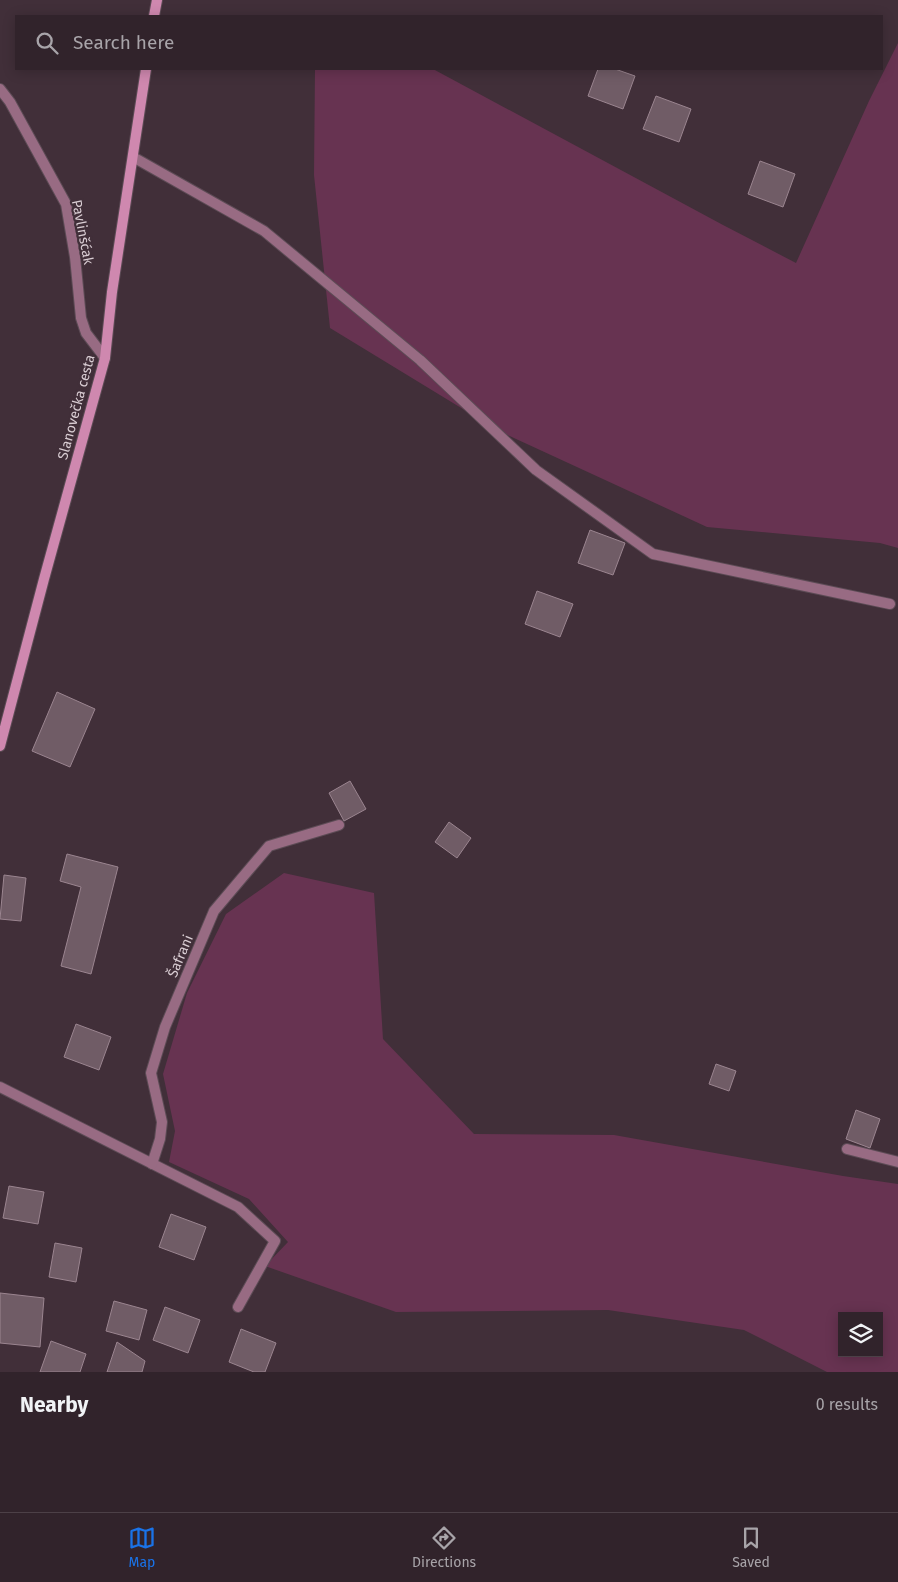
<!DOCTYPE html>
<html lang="en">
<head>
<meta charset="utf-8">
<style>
	:root { --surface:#31232b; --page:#3d2f37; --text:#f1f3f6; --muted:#a8a4a9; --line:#4c4047; --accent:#1a73e8 }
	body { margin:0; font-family:"Fira Sans",sans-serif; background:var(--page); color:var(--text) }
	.controls { position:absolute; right:15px; bottom:15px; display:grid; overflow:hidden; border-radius:0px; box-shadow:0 2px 12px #0003 }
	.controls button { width:45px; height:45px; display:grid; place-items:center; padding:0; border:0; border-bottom:1px solid var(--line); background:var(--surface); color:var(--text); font:25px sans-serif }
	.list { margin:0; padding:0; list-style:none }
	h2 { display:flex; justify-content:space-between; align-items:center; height:65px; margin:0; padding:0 20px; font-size:21px }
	h2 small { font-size:16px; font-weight:400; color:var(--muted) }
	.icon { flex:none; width:28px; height:28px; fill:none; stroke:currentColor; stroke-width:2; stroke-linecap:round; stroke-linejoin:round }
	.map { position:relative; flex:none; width:898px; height:1372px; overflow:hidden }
	.search { position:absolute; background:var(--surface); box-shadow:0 2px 12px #0003; left:15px; right:15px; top:15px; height:55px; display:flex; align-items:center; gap:12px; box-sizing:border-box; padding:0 18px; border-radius:0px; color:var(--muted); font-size:19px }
	.sheet { height:140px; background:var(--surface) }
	nav { display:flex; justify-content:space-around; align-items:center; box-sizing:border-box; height:70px; border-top:1px solid var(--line); background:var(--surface); font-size:14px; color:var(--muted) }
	nav a { display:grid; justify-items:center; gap:2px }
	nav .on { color:var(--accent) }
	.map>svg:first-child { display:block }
</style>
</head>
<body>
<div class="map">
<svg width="898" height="1372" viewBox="0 0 898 1372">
	<rect width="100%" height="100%" fill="#412f39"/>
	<g fill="#673351" fill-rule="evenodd">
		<path d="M898,43V548L880,543L707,527L499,431L330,328L314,175L315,69H433L723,225L796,263L869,101Z"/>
		<path d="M284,873L374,893L383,1039L474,1134L614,1135L843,1176L898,1184V1372H827L744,1330L608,1310L396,1312L265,1266L288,1242L249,1199L169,1162L175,1131L163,1074L187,993L226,914ZM842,1316H879V1353H842Z"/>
	</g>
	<g fill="#705c66" stroke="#9b8590">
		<path d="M598,69H615L635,76L623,109L588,96Z"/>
		<path d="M656,96L691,109L679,142L643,129Z"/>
		<path d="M760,161L795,174L783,207L748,194Z"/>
		<path d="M590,530L625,543L613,575L578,563Z"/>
		<path d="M537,591L573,604L560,637L525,624Z"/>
		<path d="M57,692L95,709L70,767L32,751Z"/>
		<path d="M350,781L366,809L344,821L329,793Z"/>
		<path d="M449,822L471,838L457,858L435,842Z"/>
		<path d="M67,854L118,867L91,974L61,966L81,887L60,881Z"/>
		<path d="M4,875L26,878L21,921L0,919Z"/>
		<path d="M76,1024L111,1037L99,1070L64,1057Z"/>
		<path d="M716,1064L736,1071L729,1091L709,1084Z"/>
		<path d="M856,1110L880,1119L870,1148L846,1139Z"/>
		<path d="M9,1186L44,1192L38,1224L3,1218Z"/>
		<path d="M171,1214L206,1227L194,1260L159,1247Z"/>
		<path d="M55,1243L82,1248L76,1282L49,1277Z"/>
		<path d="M0,1293L44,1298L40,1347L0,1343Z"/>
		<path d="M114,1301L147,1310L139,1340L106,1331Z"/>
		<path d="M165,1307L200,1320L188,1353L153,1340Z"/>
		<path d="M241,1329L276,1343L265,1372H254L229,1362Z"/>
		<path d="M51,1341L86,1354L80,1372H40Z"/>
		<path d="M117,1342L145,1361L142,1372H107Z"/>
	</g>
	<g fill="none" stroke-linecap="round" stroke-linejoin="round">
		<defs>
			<g id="street">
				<path d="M0,89L10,102L66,204L75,257L81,318L86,333L105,358"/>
				<path d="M133,157L264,231L420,360L536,470L653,554L890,604"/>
				<path d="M0,1087L238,1207L275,1241L238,1307"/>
				<path d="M847,1149L898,1162"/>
				<path d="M152,1164L160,1139L162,1122L151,1073L165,1027L214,911L269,846L339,825"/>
			</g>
			<g id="secondary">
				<path d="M154,16L157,0"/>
				<path d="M0,746L44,579L105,358L112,292L146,69"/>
			</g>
		</defs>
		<use href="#street" stroke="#5c4b55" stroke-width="12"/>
		<use href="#secondary" stroke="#5c4b55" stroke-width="12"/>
		<use href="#street" stroke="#986b83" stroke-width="10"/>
		<use href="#secondary" stroke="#cf88af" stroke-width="10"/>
	</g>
	<g text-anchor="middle" stroke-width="4.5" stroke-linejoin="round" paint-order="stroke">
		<g font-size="14" fill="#d9cdd3" stroke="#412f39">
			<text transform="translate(83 232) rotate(79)" y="5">Pavlinšćak</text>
			<text transform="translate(76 407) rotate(-75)" y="5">Slanovečka cesta</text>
			<text transform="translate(180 956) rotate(-67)" y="5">Šafrani</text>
		</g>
	</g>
</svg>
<div class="controls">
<button><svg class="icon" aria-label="layers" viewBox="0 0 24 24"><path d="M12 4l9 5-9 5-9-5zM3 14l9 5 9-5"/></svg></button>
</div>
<div class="search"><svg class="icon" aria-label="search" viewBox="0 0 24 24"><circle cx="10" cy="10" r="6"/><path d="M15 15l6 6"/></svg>Search here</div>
</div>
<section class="sheet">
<h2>Nearby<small>0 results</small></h2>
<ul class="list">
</ul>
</section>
<nav>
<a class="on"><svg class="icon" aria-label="map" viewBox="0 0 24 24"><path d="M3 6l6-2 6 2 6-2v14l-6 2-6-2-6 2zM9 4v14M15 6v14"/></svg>Map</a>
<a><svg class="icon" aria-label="directions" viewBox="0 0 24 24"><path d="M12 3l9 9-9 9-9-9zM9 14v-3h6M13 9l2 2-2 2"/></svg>Directions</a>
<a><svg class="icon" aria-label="saved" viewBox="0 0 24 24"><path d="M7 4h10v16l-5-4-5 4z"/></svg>Saved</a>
</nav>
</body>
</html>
